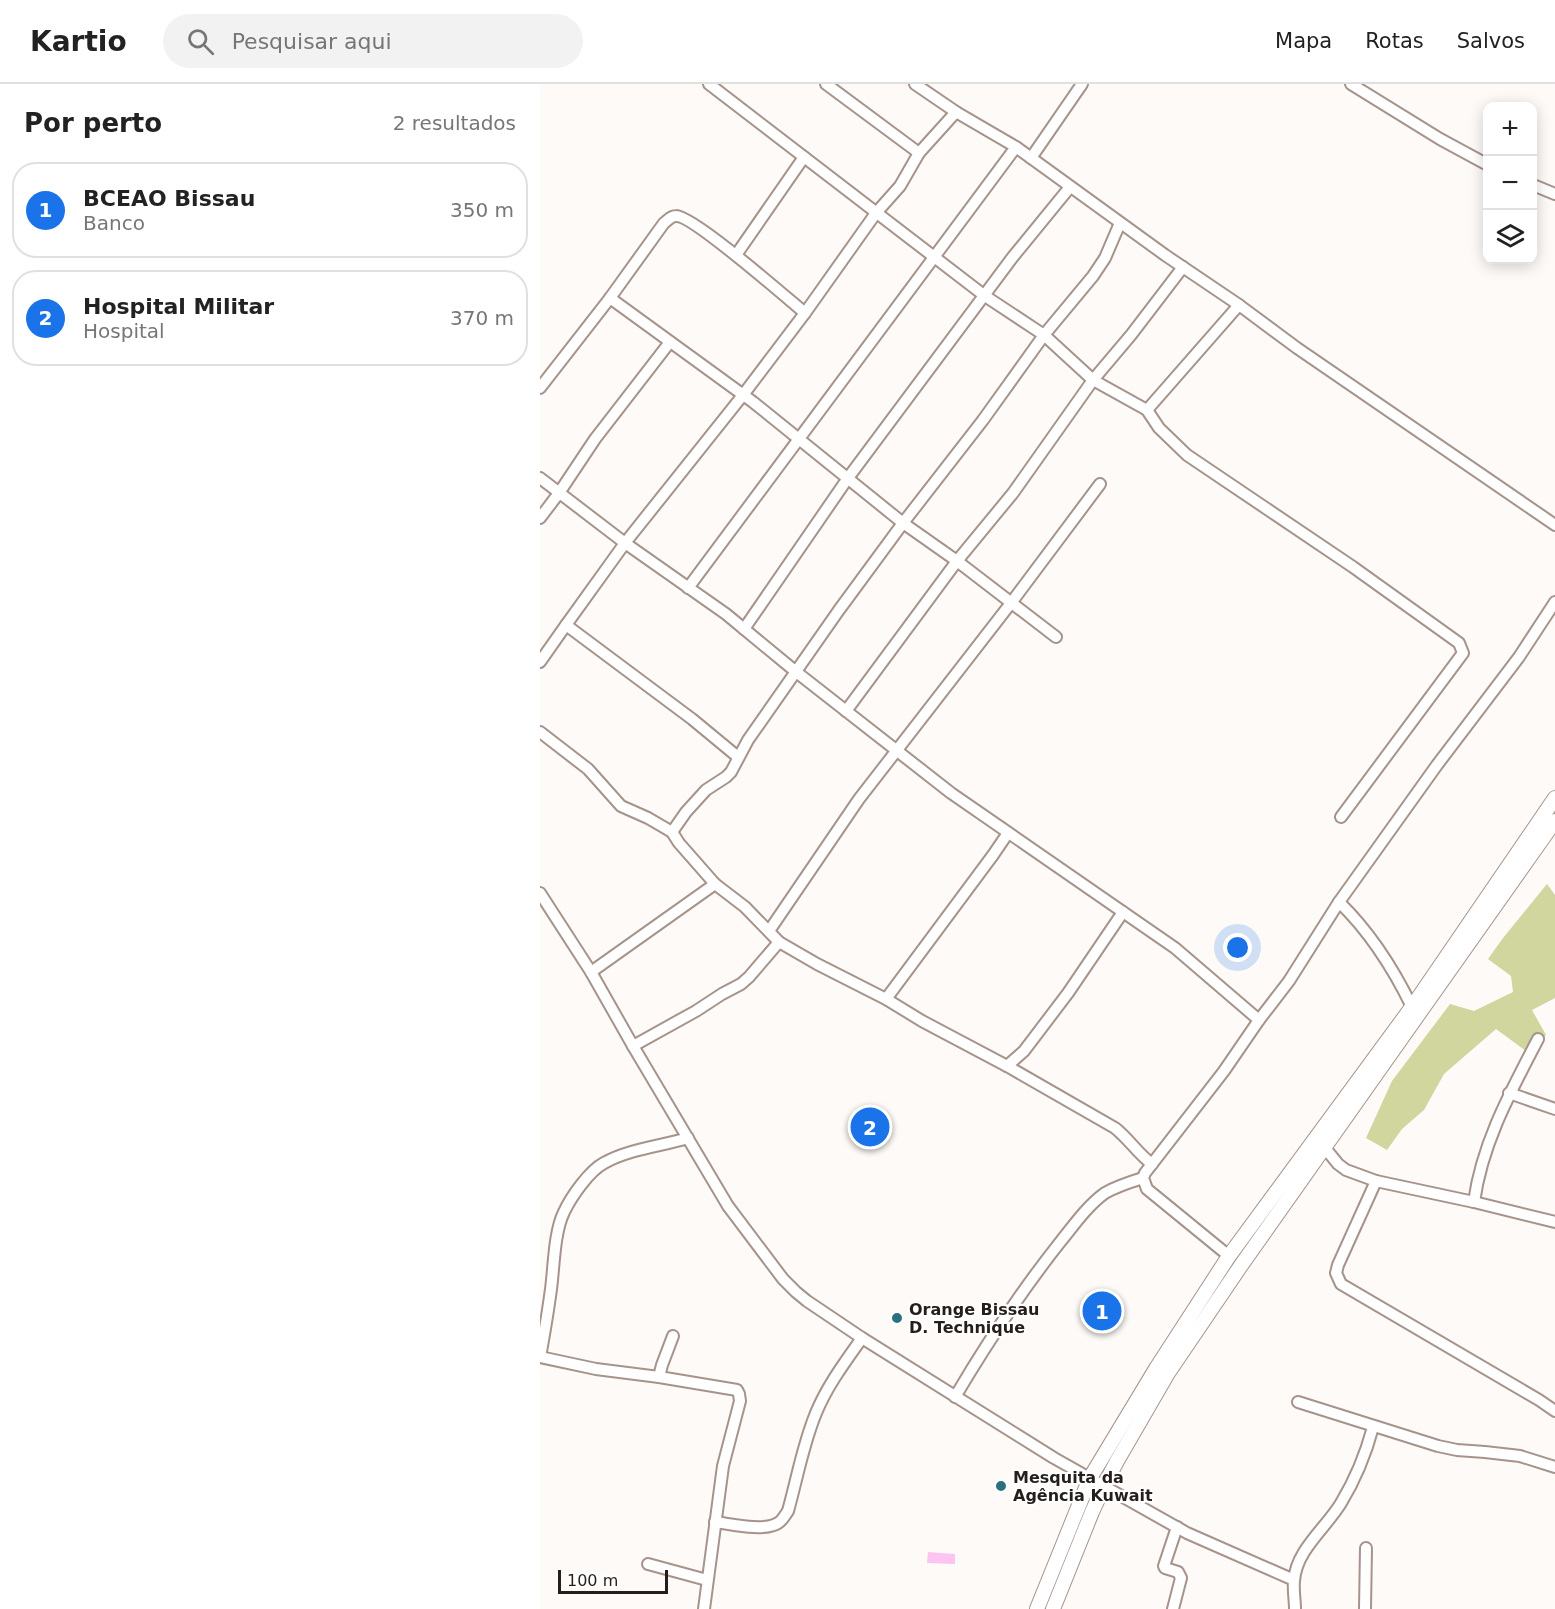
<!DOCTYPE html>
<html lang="pt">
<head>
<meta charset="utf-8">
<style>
	:root { --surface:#fff; --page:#f2f2f2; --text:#222; --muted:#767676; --line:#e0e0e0; --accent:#1a73e8 }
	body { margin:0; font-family:"DejaVu Sans",sans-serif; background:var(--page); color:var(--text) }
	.controls { position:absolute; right:18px; top:18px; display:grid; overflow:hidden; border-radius:12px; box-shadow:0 3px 15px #0003 }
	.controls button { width:54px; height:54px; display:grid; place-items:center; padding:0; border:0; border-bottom:2px solid var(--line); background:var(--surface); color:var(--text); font:30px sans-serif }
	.scale { position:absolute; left:18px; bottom:15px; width:110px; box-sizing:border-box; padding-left:6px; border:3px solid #251e1b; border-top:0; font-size:16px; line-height:21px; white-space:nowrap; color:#251e1b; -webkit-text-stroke:4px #fff; paint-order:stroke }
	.you { position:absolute; left:698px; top:864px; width:21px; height:21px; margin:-15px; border:4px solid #fff; border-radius:50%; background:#1a73e8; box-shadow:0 0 0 9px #1a73e833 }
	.badge { display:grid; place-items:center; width:39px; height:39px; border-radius:50%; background:var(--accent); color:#fff; font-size:20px; font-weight:700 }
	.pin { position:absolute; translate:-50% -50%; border:3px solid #fff; box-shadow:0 2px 6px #0006 }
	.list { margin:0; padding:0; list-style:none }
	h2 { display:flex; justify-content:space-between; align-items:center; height:78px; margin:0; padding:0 24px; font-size:26px }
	h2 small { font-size:20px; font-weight:400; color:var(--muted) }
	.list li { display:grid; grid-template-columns:39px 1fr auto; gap:18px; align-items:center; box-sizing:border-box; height:96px; margin:0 12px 12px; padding:0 12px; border:2px solid var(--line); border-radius:24px }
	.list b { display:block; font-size:22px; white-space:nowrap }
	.list p { margin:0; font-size:20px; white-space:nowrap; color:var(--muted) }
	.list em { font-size:20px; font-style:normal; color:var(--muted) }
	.icon { flex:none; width:33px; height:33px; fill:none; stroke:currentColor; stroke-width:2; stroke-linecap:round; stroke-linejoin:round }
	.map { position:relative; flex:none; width:1015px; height:1525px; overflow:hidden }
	header { display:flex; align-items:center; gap:36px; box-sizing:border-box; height:84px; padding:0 30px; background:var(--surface); border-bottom:2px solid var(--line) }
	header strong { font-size:28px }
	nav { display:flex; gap:33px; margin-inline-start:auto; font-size:21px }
	.search { width:420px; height:54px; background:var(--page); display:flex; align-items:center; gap:15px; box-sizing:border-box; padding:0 21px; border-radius:33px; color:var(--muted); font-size:22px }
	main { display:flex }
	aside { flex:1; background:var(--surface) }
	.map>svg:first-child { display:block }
</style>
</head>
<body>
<header>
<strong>Kartio</strong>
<div class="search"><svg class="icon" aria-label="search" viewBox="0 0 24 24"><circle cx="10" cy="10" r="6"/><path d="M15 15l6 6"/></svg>Pesquisar aqui</div>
<nav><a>Mapa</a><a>Rotas</a><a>Salvos</a></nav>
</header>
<main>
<aside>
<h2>Por perto<small>2 resultados</small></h2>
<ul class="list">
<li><span class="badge">1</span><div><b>BCEAO Bissau</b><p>Banco</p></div><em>350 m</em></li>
<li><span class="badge">2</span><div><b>Hospital Militar</b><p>Hospital</p></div><em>370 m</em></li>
</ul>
</aside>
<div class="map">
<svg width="1015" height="1525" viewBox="0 0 1015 1525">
	<rect width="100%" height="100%" fill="#fefaf8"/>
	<path fill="#d1d59e" d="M1007,800L1015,811V914L992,926L1006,951L993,972L956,945L904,990L884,1026L862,1045L847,1066L826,1054L852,997L910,920L934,927L973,908L971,892L948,875L963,854Z"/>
	<path fill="#fcc4f0" d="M388,1468L415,1470V1480L387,1479Z"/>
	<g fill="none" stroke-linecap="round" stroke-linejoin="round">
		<defs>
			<g id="minor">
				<path d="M169,0L445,212L504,251L553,296L607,326L619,344L647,371L813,483L919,559L923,569L801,733"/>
				<path d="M286,0L379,69"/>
				<path d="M375,0L416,28L476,63L625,171L699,221L757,264L1015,441"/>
				<path d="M811,0L900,55L948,81"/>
				<path d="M491,74L542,0"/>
				<path d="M993,101L1015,110"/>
				<path d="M196,171L264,73"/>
				<path d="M70,214L213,318L363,439L417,477L516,553"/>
				<path d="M0,304L70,214L124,139C128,136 131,132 136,132C152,131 247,214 265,229"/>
				<path d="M607,326L699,221"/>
				<path d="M0,394L85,459L186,530L255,587L411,709L635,864L719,936"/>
				<path d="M0,434L19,409L55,355L130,258"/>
				<path d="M148,504L476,63"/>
				<path d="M26,541L152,635L198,673"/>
				<path d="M204,545L308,394L472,174L530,103"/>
				<path d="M0,578L26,541L85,459L203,311L265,229L336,129L360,102L379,69L416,28"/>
				<path d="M306,627L417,477L473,409L553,296L591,251L643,183"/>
				<path d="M0,648L48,685L81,722L108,734L132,748L139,759L175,800L205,823L239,858L277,880L346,915L382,937L467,982L575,1044C589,1055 598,1070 612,1080"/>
				<path d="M132,748L146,728L166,706L186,693L191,688L208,656L299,526L363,439L443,336L504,251L553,192L565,174L580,139"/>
				<path d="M0,809L51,888L93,962L188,1122L243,1195L256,1208L267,1217L322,1254L514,1374L647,1449L754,1496"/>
				<path d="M799,818C830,848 853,884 872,923"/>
				<path d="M229,847L319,715L471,519L560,400"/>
				<path d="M51,888L175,800"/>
				<path d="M346,915L453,771L468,749"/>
				<path d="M93,962L156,927L182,910L201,900L209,893L239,858"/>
				<path d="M467,982L484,967L528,909L583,828"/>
				<path d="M969,1009L1015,1025"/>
				<path d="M785,1064L798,1080L806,1086L836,1097L934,1118L1015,1138"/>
				<path d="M836,1097L798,1181L796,1189L801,1200L999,1316L1015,1327"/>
				<path d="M934,1118C942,1059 971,1007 998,955"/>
				<path d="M689,1172L607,1105L603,1094L605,1089L684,987L719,936L749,897L799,818L897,681L979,573L1015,518"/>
				<path d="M0,1273L56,1285L119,1293L197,1306L199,1310L200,1317L183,1382L164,1525"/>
				<path d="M0,1273C4,1251 8,1228 11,1205C14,1183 14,1148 24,1128C31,1113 49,1087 64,1079C89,1065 121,1062 148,1054"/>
				<path d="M119,1293L122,1281L133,1252"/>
				<path d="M415,1313C447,1259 482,1206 521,1157C534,1141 548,1121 565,1109C577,1102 590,1098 603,1094"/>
				<path d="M758,1318L898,1362L917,1366L945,1368L980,1372L1015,1383"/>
				<path d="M175,1438C191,1440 224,1448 238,1439C243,1436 245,1431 248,1427C257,1395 263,1360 276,1329C287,1302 305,1278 322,1254"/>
				<path d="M108,1480L167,1496"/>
				<path d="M633,1525L641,1494L638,1488L625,1484L624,1482L637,1443"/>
				<path d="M755,1525C755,1516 753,1506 754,1497C756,1466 786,1444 801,1419C815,1396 826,1369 833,1343"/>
				<path d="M825,1525L826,1464"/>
			</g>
			<g id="major">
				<path d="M497,1525L550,1394L617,1283L689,1172L872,923L1015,714"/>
				<path d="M513,1525L552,1428L564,1402L577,1377L628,1289L702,1180L1015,737"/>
			</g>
		</defs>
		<use href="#minor" stroke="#a6938b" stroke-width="14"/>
		<use href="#major" stroke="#a6938b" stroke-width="16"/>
		<use href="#minor" stroke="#fff" stroke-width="10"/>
		<use href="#major" stroke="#fff" stroke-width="14"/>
	</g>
	<g fill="#2c7080" stroke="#fff" stroke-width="2">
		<circle cx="357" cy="1234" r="6"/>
		<circle cx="461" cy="1402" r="6"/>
	</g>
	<g text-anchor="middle" stroke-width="4.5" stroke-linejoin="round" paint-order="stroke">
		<g font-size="16" font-weight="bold" fill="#251e1b" stroke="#fff" text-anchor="start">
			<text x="369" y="1231">Orange Bissau<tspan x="369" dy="18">D. Technique</tspan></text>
			<text x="473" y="1399">Mesquita da<tspan x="473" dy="18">Agência Kuwait</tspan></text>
		</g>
	</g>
</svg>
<div class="controls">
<button>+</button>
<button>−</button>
<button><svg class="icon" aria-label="layers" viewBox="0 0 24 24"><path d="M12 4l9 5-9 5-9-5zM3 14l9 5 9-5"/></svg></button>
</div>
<div class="scale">100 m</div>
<div class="you"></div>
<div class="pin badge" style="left:562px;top:1227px">1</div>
<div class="pin badge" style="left:330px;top:1043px">2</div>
</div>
</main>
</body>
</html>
